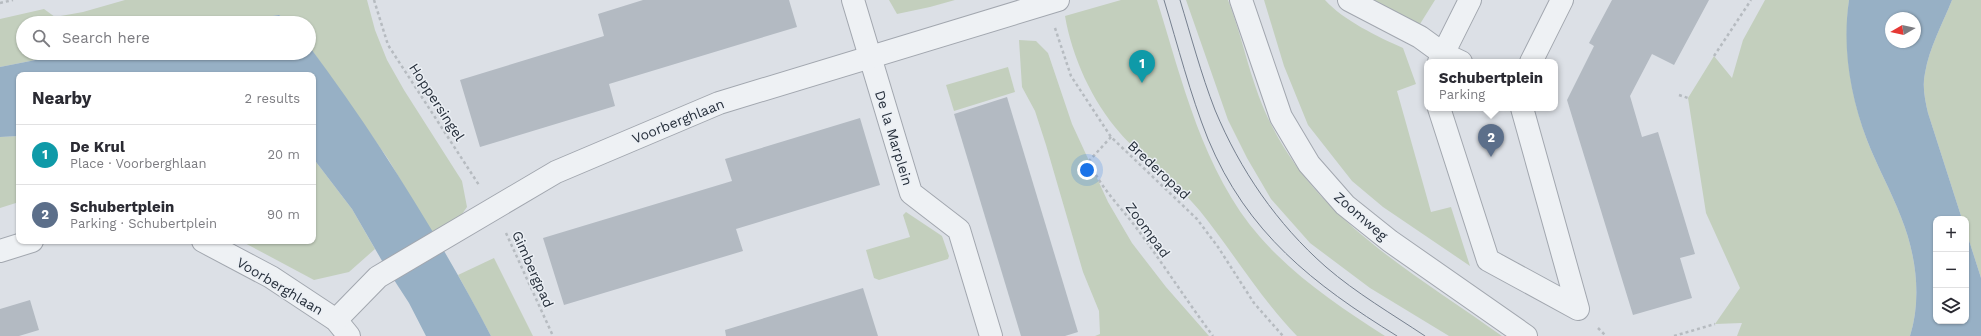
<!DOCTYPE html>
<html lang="en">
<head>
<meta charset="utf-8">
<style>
	:root { --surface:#fff; --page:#f7f7f7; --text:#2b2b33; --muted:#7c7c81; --line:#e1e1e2; --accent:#db2777 }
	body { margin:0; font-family:"Work Sans",sans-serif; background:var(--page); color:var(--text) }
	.controls { position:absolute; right:12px; bottom:12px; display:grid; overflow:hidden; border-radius:8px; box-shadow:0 1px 3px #0004 }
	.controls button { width:36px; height:36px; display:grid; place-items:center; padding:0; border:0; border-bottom:1px solid var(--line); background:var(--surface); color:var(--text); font:20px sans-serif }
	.compass { position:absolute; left:1885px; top:12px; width:36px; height:36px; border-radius:50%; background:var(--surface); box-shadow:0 1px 3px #0004; rotate:261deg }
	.you { position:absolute; left:1087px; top:170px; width:14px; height:14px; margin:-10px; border:3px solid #fff; border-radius:50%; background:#1a73e8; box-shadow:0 0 0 6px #1a73e833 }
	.badge { display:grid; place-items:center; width:26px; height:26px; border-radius:50%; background:var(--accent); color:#fff; font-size:13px; font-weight:700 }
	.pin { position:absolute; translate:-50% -33px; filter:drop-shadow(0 1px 2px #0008) }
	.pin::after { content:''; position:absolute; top:21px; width:14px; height:12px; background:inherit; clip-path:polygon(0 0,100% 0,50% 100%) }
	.popup { position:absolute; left:1424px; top:59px; width:134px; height:52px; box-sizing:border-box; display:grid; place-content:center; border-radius:8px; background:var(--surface); filter:drop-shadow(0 1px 3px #0005); font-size:13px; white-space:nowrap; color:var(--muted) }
	.popup b { font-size:15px; color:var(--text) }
	.popup::after { content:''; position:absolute; left:50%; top:100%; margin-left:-8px; border:8px solid transparent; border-top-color:var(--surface) }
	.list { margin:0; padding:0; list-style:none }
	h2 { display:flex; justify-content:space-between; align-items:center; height:52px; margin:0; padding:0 16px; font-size:17px }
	h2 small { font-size:13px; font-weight:400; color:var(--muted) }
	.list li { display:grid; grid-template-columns:26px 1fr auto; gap:12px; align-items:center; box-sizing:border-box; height:60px; padding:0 16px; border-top:1px solid var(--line) }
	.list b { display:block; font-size:15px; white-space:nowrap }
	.list p { margin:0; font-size:13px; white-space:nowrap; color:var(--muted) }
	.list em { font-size:13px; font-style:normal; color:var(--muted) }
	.icon { flex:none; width:22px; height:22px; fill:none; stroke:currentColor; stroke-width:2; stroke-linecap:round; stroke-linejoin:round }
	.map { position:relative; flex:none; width:1981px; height:336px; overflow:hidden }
	.search { position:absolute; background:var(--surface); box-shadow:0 1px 3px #0004; left:16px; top:16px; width:300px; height:44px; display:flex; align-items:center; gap:10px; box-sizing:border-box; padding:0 14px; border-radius:22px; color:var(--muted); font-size:15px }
	.panel { position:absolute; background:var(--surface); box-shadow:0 1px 3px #0004; left:16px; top:72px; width:300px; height:172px; border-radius:8px }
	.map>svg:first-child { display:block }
</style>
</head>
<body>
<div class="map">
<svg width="1981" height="336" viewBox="0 0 1981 336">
	<rect width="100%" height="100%" fill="#dce0e6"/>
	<g fill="#c3cfbd">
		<path d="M125,0H367L375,30L387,60L404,90L462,181L467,207L460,217L432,233L388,159L309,46V23H291L279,15L229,23H23V53H71L0,67V19L44,9L55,17L83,12Z"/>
		<path d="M889,0H955L930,7L897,14Z"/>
		<path d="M1121,0H1157C1182,80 1203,172 1260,237C1296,278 1340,307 1385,336H1297C1260,298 1233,252 1200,211C1184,192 1165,174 1147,158C1138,150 1127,142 1120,133C1092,101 1072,57 1065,16Z"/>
		<path d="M1186,0H1228C1244,41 1251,86 1272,126C1320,222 1418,276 1502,336H1449L1370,288L1310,243L1271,199L1247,158L1228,120Z"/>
		<path d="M1264,0H1325C1343,20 1378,37 1403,48L1416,84L1397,91L1431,212L1451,207L1470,266L1383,207L1352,181L1308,125L1284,66Z"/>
		<path d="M1371,0H1435L1420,24L1399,16Z"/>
		<path d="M1765,0H1849C1843,48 1850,94 1867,140C1877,166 1891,191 1901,217C1916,254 1922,298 1910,336H1737L1742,323L1715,324L1740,288L1706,213L1688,98L1714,56L1732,78L1743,40Z"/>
		<path d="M1952,0H1981V278L1966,231V219H1962L1928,113C1925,100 1922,86 1925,73C1929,48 1943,23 1952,0Z"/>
		<path d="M1019,40L1036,41L1048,53L1072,124L1108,202L1132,243L1166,287L1209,336H1095L1100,334L1099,311L1083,272L1046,145L1035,111L1022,87Z"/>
		<path d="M1008,67L1015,92L954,111L946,85Z"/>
		<path d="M19,136V202L0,208V137Z"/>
		<path d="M313,158L352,209L375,249L349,272L314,280L241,241H313Z"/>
		<path d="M906,212L942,236L949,256L948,259L879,280L874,278L866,250L910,237L903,215Z"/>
		<path d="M494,258L533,336H491L458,275Z"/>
	</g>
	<g fill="#97b0c5" fill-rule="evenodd">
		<path d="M1849,0H1952C1943,23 1929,48 1925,73C1922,86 1925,100 1928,113L1962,219H1936V321H1966V231L1981,278V336H1910C1922,298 1916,254 1901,217C1891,191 1877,166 1867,140C1850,95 1842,47 1849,0ZM1891,18H1915V42H1891Z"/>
		<path d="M279,15L291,23H229Z"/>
		<path d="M309,46C377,137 438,235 491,336H426L409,303L385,266L352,209L313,158V75H19V136L0,137V67L71,53H309Z"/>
	</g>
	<g fill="#b3bac2">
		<path d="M643,0H789L797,27L609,84L615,106L480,147L460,80L604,36L598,14Z"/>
		<path d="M1612,0H1709L1674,65L1652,54L1630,96L1642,137L1658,132L1695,254L1680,258L1692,298L1633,315L1567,100L1594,46L1589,43Z"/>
		<path d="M1007,97L1078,332L1065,336H1021L954,114Z"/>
		<path d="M860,118L880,185L736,229L743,251L564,305L543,238L732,181L725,159Z"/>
		<path d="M863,288L878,336H726L725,330Z"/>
		<path d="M30,300L39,330L19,336H0V309Z"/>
	</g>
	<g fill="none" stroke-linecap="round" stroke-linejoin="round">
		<defs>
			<g id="street">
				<path d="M853,0L911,193L959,230L991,336"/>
				<path d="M1241,0L1281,117L1309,164L1345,205L1390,241L1526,336"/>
				<path d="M1349,0L1420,37L1442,53L1461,62"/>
				<path d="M1439,62L1470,0"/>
				<path d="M1531,62L1562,0"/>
				<path d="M1439,108L1488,260L1578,309L1522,108"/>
				<path d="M203,241L271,277L336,320L349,336"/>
				<path d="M0,251L32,241"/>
				<path d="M336,320L378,277L556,172L719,103L1058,0"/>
			</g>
		</defs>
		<use href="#street" stroke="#a2a7af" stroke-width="24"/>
		<g stroke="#b6bbc0" stroke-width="2.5" stroke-dasharray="3 3" stroke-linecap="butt">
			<path d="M374,0L388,45L479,185"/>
			<path d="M0,3L13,0"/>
			<path d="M1055,28L1071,76L1111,137L1197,219L1218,247L1254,303L1283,336"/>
			<path d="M1714,56L1751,0"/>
			<path d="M1679,95L1688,98"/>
			<path d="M1111,137L1089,161C1100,187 1118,204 1135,226C1162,262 1186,300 1213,336"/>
			<path d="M506,233L553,336"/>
			<path d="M1598,328L1606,336"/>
			<path d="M1674,336L1715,324"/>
		</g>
		<use href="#street" stroke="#eef1f4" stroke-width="22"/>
		<g stroke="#76808f" stroke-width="1">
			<path d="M1164,0C1178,46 1190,94 1208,139C1247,233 1313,284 1397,336"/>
			<path d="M1180,0C1191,36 1201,74 1215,110C1240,170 1277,224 1326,267C1356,293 1392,314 1425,336"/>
		</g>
	</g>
	<g text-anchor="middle" stroke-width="3" stroke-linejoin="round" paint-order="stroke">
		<g font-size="14" fill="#262f3b" stroke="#ebeff4">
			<text transform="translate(437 102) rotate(57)" y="5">Hoppersingel</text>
			<text transform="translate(678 121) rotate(-22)" y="5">Voorberghlaan</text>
			<text transform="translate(894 138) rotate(73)" y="5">De la Marplein</text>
			<text transform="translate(1159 170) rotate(43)" y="5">Brederopad</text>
			<text transform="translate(1361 216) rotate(41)" y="5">Zoomweg</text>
			<text transform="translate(1148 230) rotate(54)" y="5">Zoompad</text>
			<text transform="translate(533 269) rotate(66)" y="5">Gimbergpad</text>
			<text transform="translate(280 286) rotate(31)" y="5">Voorberghlaan</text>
		</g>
	</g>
</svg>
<div class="controls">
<button>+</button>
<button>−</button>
<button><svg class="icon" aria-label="layers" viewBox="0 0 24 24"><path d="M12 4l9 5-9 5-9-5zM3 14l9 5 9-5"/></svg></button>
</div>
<svg class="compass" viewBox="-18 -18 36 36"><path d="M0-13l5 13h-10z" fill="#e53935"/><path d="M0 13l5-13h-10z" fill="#7c7c81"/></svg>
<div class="you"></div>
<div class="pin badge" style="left:1142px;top:83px;background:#0f9aa8">1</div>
<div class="pin badge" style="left:1491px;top:157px;background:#5c6f8a">2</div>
<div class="popup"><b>Schubertplein</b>Parking</div>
<div class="search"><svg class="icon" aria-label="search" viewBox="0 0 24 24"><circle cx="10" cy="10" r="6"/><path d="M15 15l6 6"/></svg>Search here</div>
<section class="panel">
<h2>Nearby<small>2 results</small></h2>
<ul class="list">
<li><span class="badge" style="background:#0f9aa8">1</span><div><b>De Krul</b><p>Place · Voorberghlaan</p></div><em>20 m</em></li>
<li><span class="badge" style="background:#5c6f8a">2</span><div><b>Schubertplein</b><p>Parking · Schubertplein</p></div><em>90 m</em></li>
</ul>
</section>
</div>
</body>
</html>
